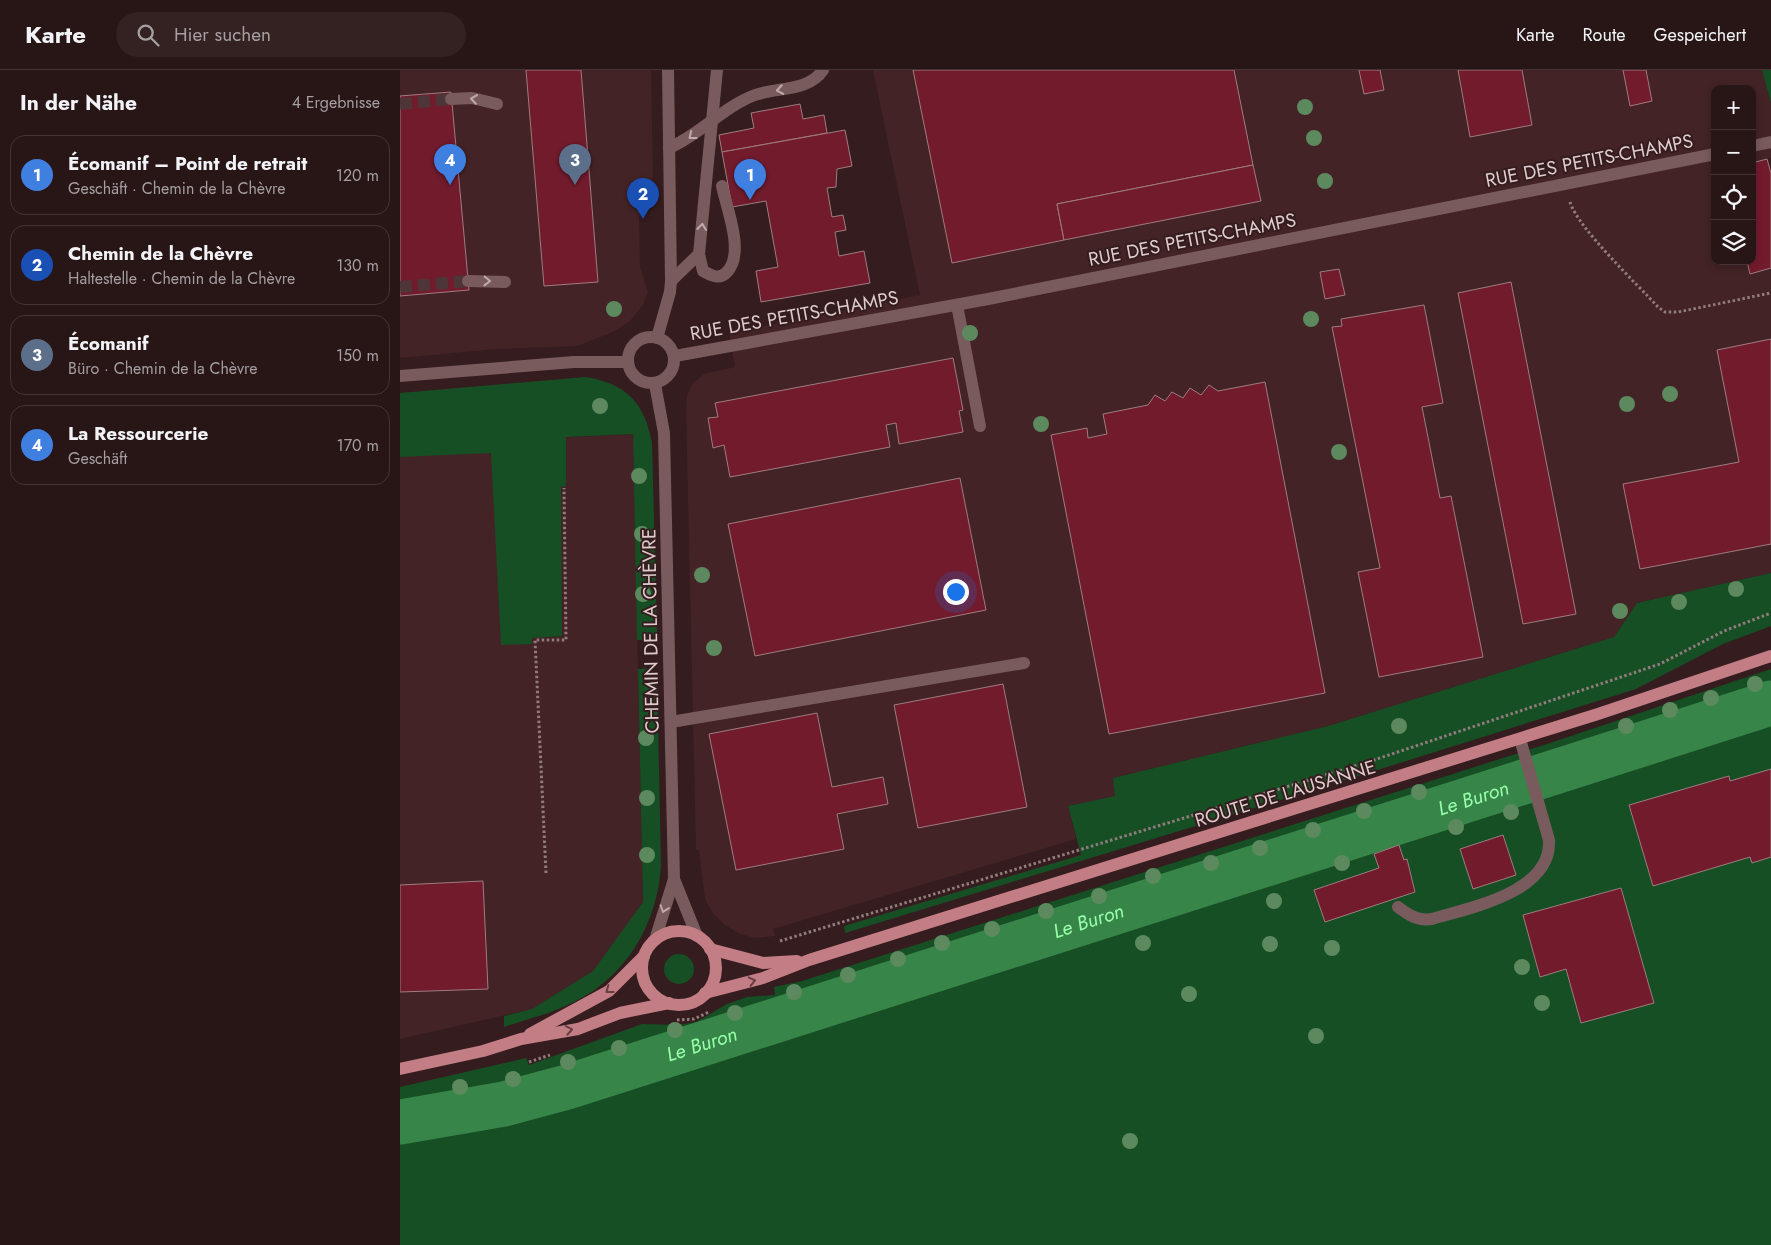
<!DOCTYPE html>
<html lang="de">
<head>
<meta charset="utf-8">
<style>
	:root { --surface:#281516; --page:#342223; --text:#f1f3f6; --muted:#a59fa1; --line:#443435; --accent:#7c3aed }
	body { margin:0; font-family:Jost,sans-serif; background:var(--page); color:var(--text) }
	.controls { position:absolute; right:15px; top:15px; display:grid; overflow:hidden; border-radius:10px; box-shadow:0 2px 8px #0003 }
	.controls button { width:45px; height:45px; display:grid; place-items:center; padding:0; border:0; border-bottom:1px solid var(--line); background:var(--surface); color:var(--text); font:25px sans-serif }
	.you { position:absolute; left:555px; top:521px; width:18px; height:18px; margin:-12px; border:4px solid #fff; border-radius:50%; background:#1a73e8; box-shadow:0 0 0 8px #1a73e833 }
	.badge { display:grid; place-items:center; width:32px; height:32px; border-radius:50%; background:var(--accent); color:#fff; font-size:16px; font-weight:700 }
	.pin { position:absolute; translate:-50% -41px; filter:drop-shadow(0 1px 2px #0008) }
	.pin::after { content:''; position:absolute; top:26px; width:18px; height:15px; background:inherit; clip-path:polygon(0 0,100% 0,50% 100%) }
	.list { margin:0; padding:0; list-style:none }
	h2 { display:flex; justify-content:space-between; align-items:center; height:65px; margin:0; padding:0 20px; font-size:21px }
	h2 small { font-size:16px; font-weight:400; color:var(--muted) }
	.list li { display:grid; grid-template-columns:32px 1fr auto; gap:15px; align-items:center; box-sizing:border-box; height:80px; margin:0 10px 10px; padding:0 10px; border:1px solid var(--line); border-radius:15px }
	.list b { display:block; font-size:19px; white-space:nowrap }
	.list p { margin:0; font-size:16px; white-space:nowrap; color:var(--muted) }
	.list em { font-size:16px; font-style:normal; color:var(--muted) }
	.icon { flex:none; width:28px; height:28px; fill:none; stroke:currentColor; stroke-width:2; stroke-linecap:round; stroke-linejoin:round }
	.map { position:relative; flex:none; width:1371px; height:1175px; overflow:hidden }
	header { display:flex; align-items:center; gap:30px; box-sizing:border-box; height:70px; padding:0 25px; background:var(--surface); border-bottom:1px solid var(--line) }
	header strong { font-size:24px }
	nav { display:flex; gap:28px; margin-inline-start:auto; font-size:18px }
	.search { width:350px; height:45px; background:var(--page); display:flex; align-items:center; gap:12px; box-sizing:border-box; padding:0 18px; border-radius:28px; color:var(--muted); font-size:19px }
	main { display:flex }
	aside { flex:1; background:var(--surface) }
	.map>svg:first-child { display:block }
</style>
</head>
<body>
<header>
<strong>Karte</strong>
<div class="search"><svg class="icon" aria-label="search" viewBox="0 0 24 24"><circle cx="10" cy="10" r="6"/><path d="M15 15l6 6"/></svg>Hier suchen</div>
<nav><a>Karte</a><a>Route</a><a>Gespeichert</a></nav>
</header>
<main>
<aside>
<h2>In der Nähe<small>4 Ergebnisse</small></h2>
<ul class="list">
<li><span class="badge" style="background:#3f7fe0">1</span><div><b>Écomanif – Point de retrait</b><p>Geschäft · Chemin de la Chèvre</p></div><em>120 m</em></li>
<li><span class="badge" style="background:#1a4fb4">2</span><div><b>Chemin de la Chèvre</b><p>Haltestelle · Chemin de la Chèvre</p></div><em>130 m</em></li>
<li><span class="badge" style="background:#5c6f8a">3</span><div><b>Écomanif</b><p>Büro · Chemin de la Chèvre</p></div><em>150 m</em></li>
<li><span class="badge" style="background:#3f7fe0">4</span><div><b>La Ressourcerie</b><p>Geschäft</p></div><em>170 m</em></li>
</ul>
</aside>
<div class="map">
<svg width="1371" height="1175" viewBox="0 0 1371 1175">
	<rect width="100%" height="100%" fill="#351c1e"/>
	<g fill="#432326" fill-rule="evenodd">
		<path d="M0,0H251L253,105L246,145L239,146L240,197L248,222L243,235L230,251L213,262L177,276L96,279L0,288Z"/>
		<path d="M473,0H1362L1371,33V88L1367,89L1371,103V503L1237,533L1214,567L928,656L713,708L716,726L668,736L676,769L373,859L375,866L355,868L340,864L325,855L313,843L305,829L299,780H296L286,340L287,326L292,314L304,304L335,297L329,263L520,225ZM1315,19H1352V191H1315Z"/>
		<path d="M233,364L243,832L193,901L132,939L0,969V376Z"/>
	</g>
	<g fill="#174f25">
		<path d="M1362,0H1371V33Z"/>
		<path d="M185,307C226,313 245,333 252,373L257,562L248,570H237L233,364L166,367V416L161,417L162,566L132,568V574L101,575L91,383L0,387V323Z"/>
		<path d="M1371,503V556L1323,574L1236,619L904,723L445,863L444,856L681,785L668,736L715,726L713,708L928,656L1214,567L1237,533Z"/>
		<path d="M250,598L257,604L261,795C258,851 228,905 176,931C153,943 128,949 104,957V946L132,939L193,901L243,832L238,599Z"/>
		<path d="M1371,599V1175H0V1017L126,988L129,995L242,954L279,955L296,952L327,934L347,927L375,925L374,917L402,911L1147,674Z"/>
		<circle cx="279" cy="899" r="15"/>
	</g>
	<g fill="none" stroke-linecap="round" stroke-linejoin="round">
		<path stroke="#378549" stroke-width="45" id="s1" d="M0,1052L104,1034L167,1017L1371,633"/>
	</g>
	<g fill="#721b2d" stroke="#9d7d7f">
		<path d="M126,0H181L198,212L144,216Z"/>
		<path d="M513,0H834L853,95L657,134L664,170L552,193Z"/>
		<path d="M959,0H980L984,20L964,24Z"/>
		<path d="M1058,0H1122L1132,55L1070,67Z"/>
		<path d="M1223,0H1246L1252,31L1230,36Z"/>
		<path d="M51,22L69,220L0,226V26Z"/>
		<path d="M400,34L403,49L424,45L427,63L322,82L319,65L354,58L351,43Z"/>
		<path d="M445,60L452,96L437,99L436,117L427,118L432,147L443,145L446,160L435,162L439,186L464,181L470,213L361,232L356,201L378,197L366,131L332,137L322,82Z"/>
		<path d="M1367,89L1371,103V198L1350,204L1347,191H1352V93Z"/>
		<path d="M853,95L861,131L664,170L657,134Z"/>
		<path d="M939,199L945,225L925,229L920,202Z"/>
		<path d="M1111,212L1176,544L1123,554L1058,223Z"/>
		<path d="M1024,235L1043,333L1022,337L1040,428L1051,426L1083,587L979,607L958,502L980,498L932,257L942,256L941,249Z"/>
		<path d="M1371,269V474L1240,499L1223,414L1339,392L1317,280Z"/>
		<path d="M553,288L563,340L559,341L563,362L499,374L496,353L486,355L490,377L330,407L324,375L313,378L308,348L318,347L315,333Z"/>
		<path d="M865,312L925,623L709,664L651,365L687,358L688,368L707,364L703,344L748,335L755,325L765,331L772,322L783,328L790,318L801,325L809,315L818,321Z"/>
		<path d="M560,408L586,540L355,586L328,454Z"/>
		<path d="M603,614L627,737L518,758L494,635Z"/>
		<path d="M417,643L432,717L483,707L488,734L437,744L444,779L336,800L309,664Z"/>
		<path d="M1371,699V787L1352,793L1350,787L1253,816L1229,735L1329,706L1330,711Z"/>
		<path d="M1103,765L1116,805L1073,819L1060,779Z"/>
		<path d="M999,775L1004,790L1007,789L1015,822L925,852L914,820L979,798L974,784Z"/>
		<path d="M83,811L88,919L0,922V815Z"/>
		<path d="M1221,818L1254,933L1181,953L1166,899L1140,907L1123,845Z"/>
	</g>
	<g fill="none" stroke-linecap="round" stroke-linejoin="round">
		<g stroke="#4e3638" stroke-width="12" stroke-dasharray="12 6" stroke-linecap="butt">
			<path d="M0,34L51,29"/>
			<path d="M0,217L68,211"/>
		</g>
		<g stroke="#917c7d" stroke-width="3" stroke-dasharray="2.5 2.5" stroke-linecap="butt">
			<path d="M1170,132C1177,157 1238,215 1258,237L1265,242H1278L1371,223"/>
			<path d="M146,803L135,570H166L164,418"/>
			<path d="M380,871L968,692L1260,594L1324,561L1371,543"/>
			<path d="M277,950L294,949L309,942"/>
			<path d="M129,992L150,985"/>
		</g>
		<g stroke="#795b5d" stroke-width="12">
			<path d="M51,29L72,28L97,34"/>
			<path d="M1352,76L1371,72"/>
			<path d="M269,78C301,64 323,37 355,25C377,17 408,22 423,0"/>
			<path d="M299,184L303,201C312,206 320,210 327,202C345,183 327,140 322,116"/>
			<path d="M68,211L105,212"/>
			<path d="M271,211L299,184L317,0"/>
			<path d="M557,235L580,356"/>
			<circle cx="251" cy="290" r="23"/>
			<path d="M257,268L270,222L271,211L268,0"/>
			<path d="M275,286L588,229L1315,84"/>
			<path d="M0,306L174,292H228"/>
			<path d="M255,314L264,363L274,809L297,866"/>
			<path d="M271,652L624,593"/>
			<path d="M998,837C1010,846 1018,851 1032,849C1072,837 1152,822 1149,770L1120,669"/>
			<path d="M255,870L274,809"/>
		</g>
		<g stroke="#c37d84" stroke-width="12">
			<circle cx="279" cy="898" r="37"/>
			<path d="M310,879L363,893L397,891"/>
			<path d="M305,923L363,908L409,890L1198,644L1371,586"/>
			<path d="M130,964L209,921L244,886"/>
			<path d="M0,999L83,981L121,969L178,959L220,943L269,933"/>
		</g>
	</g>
	<g fill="#5c895d">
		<circle cx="905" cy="37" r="8"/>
		<circle cx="914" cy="68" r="8"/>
		<circle cx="925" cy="111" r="8"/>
		<circle cx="214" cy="239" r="8"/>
		<circle cx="911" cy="249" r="8"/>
		<circle cx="570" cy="263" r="8"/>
		<circle cx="1270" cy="324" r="8"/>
		<circle cx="1227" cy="334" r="8"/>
		<circle cx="200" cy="336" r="8"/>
		<circle cx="641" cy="354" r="8"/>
		<circle cx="939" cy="382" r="8"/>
		<circle cx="239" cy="406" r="8"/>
		<circle cx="242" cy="464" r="8"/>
		<circle cx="302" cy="505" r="8"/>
		<circle cx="1336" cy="519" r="8"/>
		<circle cx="243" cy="524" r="8"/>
		<circle cx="1279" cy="532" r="8"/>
		<circle cx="1220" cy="541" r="8"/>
		<circle cx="314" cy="578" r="8"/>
		<circle cx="1355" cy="614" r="8"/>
		<circle cx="1311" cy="628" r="8"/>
		<circle cx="1270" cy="640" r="8"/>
		<circle cx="999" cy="656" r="8"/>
		<circle cx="1226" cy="656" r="8"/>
		<circle cx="246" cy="668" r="8"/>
		<circle cx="1019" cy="722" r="8"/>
		<circle cx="247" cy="728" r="8"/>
		<circle cx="964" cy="741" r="8"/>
		<circle cx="1111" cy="742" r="8"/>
		<circle cx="1056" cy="757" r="8"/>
		<circle cx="913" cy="760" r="8"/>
		<circle cx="860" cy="778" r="8"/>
		<circle cx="247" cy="785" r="8"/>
		<circle cx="811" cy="793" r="8"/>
		<circle cx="942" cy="793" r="8"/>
		<circle cx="753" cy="806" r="8"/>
		<circle cx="699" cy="826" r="8"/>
		<circle cx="874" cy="831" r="8"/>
		<circle cx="646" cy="841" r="8"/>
		<circle cx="592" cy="859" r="8"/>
		<circle cx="542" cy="873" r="8"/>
		<circle cx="743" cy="873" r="8"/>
		<circle cx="870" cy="874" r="8"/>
		<circle cx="932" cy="878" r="8"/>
		<circle cx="498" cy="889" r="8"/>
		<circle cx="1122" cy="897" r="8"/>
		<circle cx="448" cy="905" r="8"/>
		<circle cx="394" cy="922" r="8"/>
		<circle cx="789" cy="924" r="8"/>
		<circle cx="1142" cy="933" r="8"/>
		<circle cx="335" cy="943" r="8"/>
		<circle cx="275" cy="960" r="8"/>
		<circle cx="916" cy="966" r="8"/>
		<circle cx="219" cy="978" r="8"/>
		<circle cx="168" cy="992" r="8"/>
		<circle cx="113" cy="1009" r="8"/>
		<circle cx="60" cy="1017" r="8"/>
		<circle cx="730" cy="1071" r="8"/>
	</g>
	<defs><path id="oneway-chevron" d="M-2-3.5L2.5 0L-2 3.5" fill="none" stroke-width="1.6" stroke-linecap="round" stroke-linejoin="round" transform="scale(1.25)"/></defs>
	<g stroke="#c0aaab">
		<use href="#oneway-chevron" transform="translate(380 20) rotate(170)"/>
		<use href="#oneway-chevron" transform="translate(74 29) rotate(-172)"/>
		<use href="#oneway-chevron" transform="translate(292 66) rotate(142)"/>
		<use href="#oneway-chevron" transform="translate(302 157) rotate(-84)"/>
		<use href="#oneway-chevron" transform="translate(87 211) rotate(1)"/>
		<use href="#oneway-chevron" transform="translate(264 839) rotate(109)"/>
	</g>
	<g stroke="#673e42">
		<use href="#oneway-chevron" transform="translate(352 911) rotate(-13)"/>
		<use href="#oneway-chevron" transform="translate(209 920) rotate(143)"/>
		<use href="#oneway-chevron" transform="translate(169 960) rotate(-10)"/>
	</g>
	<g text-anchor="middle" stroke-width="4" stroke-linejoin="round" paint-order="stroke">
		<g font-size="19" fill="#decccd" stroke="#351c1e">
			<text transform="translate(1189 90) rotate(-11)" y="7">RUE DES PETITS-CHAMPS</text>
			<text transform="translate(792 169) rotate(-11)" y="7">RUE DES PETITS-CHAMPS</text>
			<text transform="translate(394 245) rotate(-10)" y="7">RUE DES PETITS-CHAMPS</text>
			<text transform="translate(250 561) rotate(-91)" y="7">CHEMIN DE LA CHÈVRE</text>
			<text transform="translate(885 723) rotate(-17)" y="7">ROUTE DE LAUSANNE</text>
		</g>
		<g font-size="20" font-style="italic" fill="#97fea9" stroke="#351c1e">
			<text dy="7" stroke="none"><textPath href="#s1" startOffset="1122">Le Buron</textPath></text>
			<text dy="7" stroke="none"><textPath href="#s1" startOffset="718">Le Buron</textPath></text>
			<text dy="7" stroke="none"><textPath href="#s1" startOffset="312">Le Buron</textPath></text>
		</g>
	</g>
</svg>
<div class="controls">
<button>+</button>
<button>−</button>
<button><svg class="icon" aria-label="locate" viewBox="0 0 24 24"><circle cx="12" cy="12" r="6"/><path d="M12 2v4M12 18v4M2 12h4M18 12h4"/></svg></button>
<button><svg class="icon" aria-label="layers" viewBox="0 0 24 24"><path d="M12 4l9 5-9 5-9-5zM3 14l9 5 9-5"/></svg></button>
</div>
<div class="you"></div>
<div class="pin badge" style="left:350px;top:130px;background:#3f7fe0">1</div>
<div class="pin badge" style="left:243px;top:149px;background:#1a4fb4">2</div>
<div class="pin badge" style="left:175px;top:115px;background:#5c6f8a">3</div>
<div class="pin badge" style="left:50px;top:115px;background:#3f7fe0">4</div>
</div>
</main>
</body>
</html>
